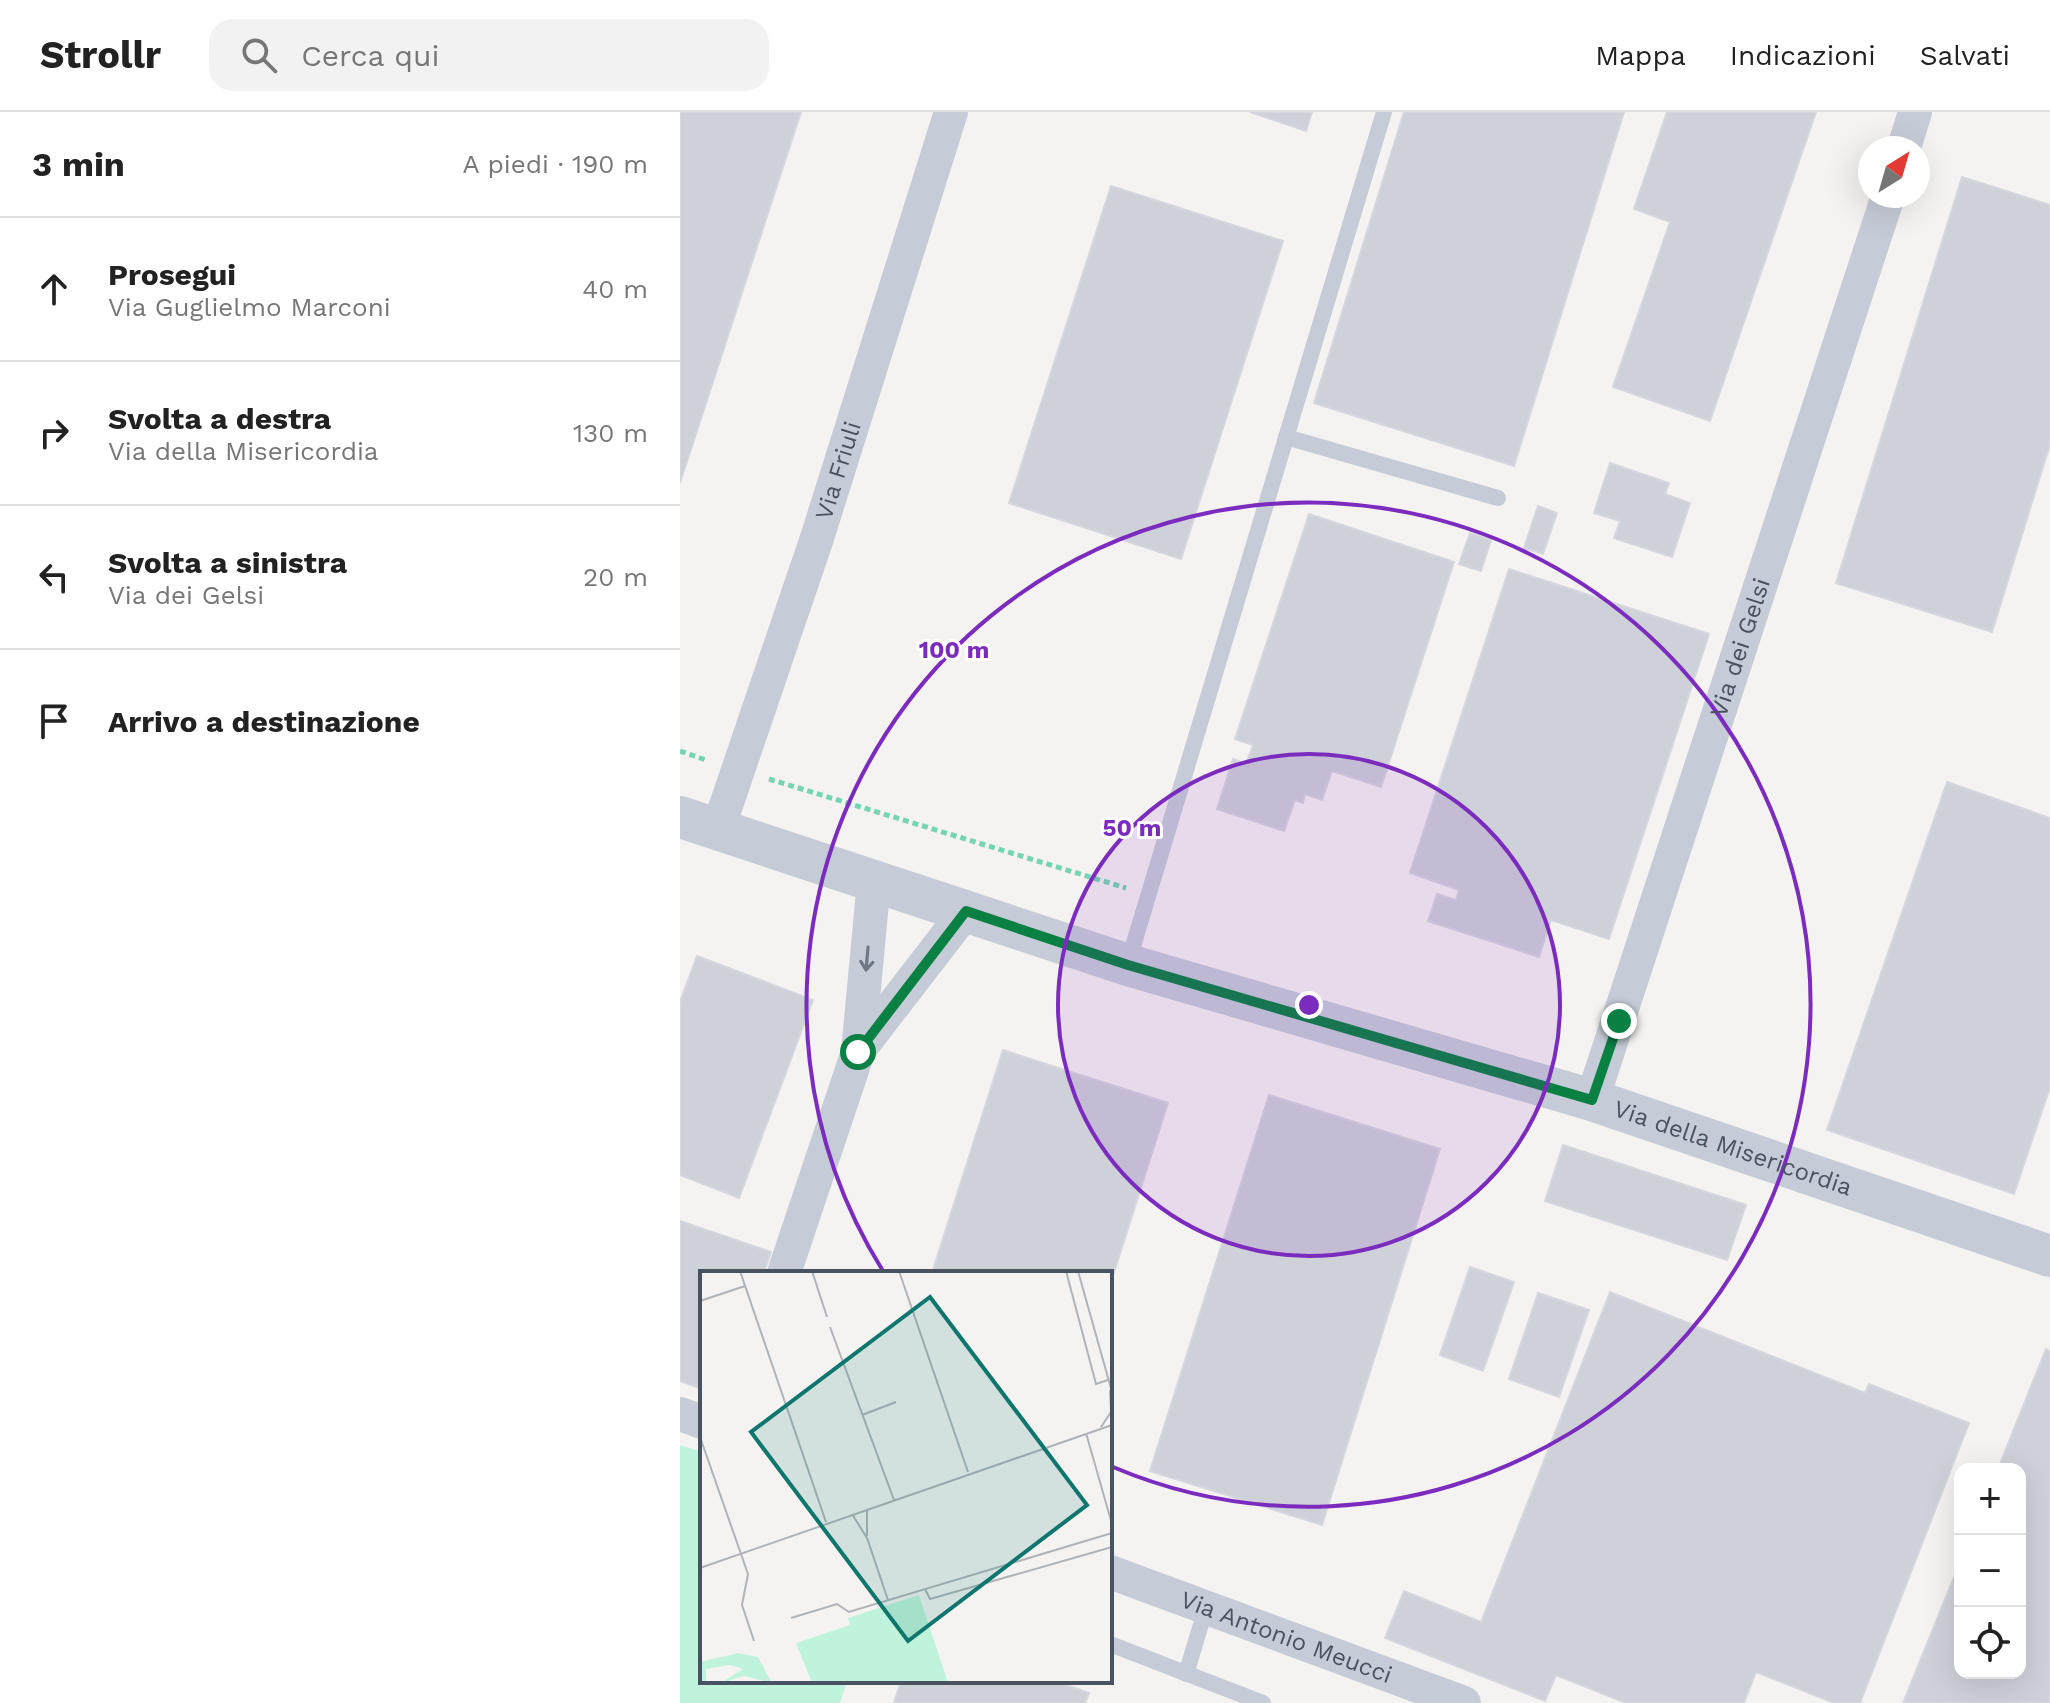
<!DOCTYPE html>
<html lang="it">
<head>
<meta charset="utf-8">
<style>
	:root { --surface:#fff; --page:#f2f2f2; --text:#222; --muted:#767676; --line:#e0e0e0 }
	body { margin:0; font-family:"Work Sans",sans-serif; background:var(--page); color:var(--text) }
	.controls { position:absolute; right:24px; bottom:24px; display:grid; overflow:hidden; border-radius:16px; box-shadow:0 8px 32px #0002 }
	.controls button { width:72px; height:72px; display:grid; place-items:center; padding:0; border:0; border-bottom:2px solid var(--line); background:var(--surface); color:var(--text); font:40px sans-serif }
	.compass { position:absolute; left:1178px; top:24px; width:72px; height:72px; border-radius:50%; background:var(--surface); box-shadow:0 8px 32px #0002; rotate:37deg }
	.stop { position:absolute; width:24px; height:24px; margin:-18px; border:6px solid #0b8043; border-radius:50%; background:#fff }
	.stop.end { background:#0b8043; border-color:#fff; box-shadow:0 2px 8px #0008 }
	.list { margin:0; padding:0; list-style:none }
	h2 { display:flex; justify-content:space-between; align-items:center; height:104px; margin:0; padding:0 32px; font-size:34px }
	h2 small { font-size:26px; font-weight:400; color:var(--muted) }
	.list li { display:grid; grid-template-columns:52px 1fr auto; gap:24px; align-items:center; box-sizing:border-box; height:144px; padding:0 32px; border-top:2px solid var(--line) }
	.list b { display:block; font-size:30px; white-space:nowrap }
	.list p { margin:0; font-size:26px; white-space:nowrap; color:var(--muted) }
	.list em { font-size:26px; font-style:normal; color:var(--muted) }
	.icon { flex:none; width:44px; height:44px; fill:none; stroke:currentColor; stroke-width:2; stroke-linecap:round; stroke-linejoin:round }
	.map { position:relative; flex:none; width:1370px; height:1591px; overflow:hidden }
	header { display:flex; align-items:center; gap:48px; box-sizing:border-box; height:112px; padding:0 40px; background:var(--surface); border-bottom:2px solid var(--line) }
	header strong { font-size:38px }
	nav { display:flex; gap:44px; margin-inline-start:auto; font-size:28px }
	.search { width:560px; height:72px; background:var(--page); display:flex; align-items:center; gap:20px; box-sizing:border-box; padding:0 28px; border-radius:24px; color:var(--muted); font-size:30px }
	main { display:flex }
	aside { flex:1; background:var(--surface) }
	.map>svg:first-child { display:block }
</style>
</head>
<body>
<header>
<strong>Strollr</strong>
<div class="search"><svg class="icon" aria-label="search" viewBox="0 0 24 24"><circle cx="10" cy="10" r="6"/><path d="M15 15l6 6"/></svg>Cerca qui</div>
<nav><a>Mappa</a><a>Indicazioni</a><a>Salvati</a></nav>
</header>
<main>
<aside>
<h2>3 min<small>A piedi · 190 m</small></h2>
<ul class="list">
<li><svg class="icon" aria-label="ahead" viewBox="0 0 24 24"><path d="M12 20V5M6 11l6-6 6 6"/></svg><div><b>Prosegui</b><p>Via Guglielmo Marconi</p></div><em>40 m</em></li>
<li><svg class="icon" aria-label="right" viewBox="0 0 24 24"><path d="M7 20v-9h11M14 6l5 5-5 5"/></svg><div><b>Svolta a destra</b><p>Via della Misericordia</p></div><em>130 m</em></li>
<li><svg class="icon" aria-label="left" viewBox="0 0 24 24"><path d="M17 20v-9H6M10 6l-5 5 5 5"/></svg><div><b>Svolta a sinistra</b><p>Via dei Gelsi</p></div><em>20 m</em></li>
<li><svg class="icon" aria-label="arrive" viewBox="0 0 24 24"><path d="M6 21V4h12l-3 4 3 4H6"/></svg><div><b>Arrivo a destinazione</b></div></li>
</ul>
</aside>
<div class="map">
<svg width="1370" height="1591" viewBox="0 0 1370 1591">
	<rect width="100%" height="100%" fill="#f5f3f2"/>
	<path fill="#c0f3db" d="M0,1333L22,1340V1569H167L160,1591H0Z"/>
	<g fill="#ced1d8" stroke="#d6d7de" stroke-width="2">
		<path d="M0,0H121L0,371Z"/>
		<path d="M570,0H632L626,19Z"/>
		<path d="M724,0H944L834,354L634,291Z"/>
		<path d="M987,0H1136L1030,309L933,275L990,110L954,97Z"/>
		<path d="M1282,65L1370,93V332L1312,520L1156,471Z"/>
		<path d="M431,74L603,129L501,447L329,391Z"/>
		<path d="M930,351L989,371L985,382L1010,391L992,445L934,426L940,409L914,401Z"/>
		<path d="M858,394L877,401L863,442L844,436Z"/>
		<path d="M629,402L774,450L701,675L652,659L642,688L625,682L623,691L615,688L604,719L537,697L553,647L566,652L573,633L555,627Z"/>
		<path d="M790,421L811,428L801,459L779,452Z"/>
		<path d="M829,457L1029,522L929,827L871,808L859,845L748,809L757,782L776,788L779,778L730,761Z"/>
		<path d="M1267,670L1370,706V975L1334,1082L1147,1018Z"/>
		<path d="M17,844L133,888L59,1086L0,1063V890Z"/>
		<path d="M323,938L488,991L430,1173V1161H252Z"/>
		<path d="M589,983L760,1037L642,1413L470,1359Z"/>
		<path d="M883,1033L1066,1093L1047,1148L865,1089Z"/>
		<path d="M0,1109L91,1140L84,1161H22V1277L0,1269Z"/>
		<path d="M790,1155L834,1170L803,1259L760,1243Z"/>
		<path d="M930,1180L1185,1281L1189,1272L1289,1311L1180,1591H1154L1076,1560L1064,1591H946L876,1563L865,1589L705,1526L724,1479L801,1510Z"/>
		<path d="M858,1181L909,1198L879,1285L829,1267Z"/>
		<path d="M1366,1237L1370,1239V1591H1223L1280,1450V1561H1340V1357H1318Z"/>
		<path d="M221,1569H376L409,1581L405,1591H214Z"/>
	</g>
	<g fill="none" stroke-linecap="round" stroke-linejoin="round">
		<g stroke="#75d4b2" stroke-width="5" stroke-dasharray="6 4" stroke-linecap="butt">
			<path d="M0,639L26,648"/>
			<path d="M89,667L446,776"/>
		</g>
		<g stroke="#c6ccd7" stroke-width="16">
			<path d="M606,325L818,386"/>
			<path d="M448,851L704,0"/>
			<path d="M430,1532L583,1591"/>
			<path d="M506,1562L526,1496"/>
		</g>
		<g stroke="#c6ccd7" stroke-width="34">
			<path d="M1224,36L1235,0"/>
			<path id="s1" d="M38,717L137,426L271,0"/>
			<path d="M178,939L286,799"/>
			<path id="s2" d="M912,988L1208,84"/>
			<path d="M104,1161L178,940L194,769"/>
			<path d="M0,1302L22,1310"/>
			<path id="s3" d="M430,1460L784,1591"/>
		</g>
		<path stroke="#c6ccd7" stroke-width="42" id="s4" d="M0,705L448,853L912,988L1370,1144"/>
	</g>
	<defs><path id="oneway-shaft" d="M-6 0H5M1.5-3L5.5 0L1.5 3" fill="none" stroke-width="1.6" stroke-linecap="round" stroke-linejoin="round" transform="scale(2)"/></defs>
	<use stroke="#6e7784" href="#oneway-shaft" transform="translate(187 847) rotate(95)"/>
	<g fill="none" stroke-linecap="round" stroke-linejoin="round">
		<path stroke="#0b8043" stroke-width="10" d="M178,940L286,799L448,853L912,988L939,909"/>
	</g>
	<circle cx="629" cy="893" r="251" fill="#7b2cbf" fill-opacity=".12"/>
	<g fill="none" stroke="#7b2cbf" stroke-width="4">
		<circle cx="629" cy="893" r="251"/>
		<path d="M203 1159A502 502 0 1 1 433 1355"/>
	</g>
	<g text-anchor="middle" stroke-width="6" stroke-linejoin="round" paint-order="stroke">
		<g font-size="24" fill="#485261" stroke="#fff">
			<text dy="8" stroke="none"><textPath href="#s1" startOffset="378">Via Friuli</textPath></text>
			<text dy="8" stroke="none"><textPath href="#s2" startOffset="476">Via dei Gelsi</textPath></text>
			<text dy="8" stroke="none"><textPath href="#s4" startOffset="1104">Via della Misericordia</textPath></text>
			<text dy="8" stroke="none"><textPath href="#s3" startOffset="188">Via Antonio Meucci</textPath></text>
		</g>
	</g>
	<g transform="translate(20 1159)">
		<rect width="412" height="412" fill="#f5f3f2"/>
		<path d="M38,382L58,386L72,412L44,405L21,412L43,398L30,394L6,398V412H0V391Z" fill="#c0f3db"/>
		<path d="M219,324L248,412H112L96,372L150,354L148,347Z" fill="#c0f3db"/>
		<path fill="none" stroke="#b0b3b8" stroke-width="2" d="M40,0L126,251M112,0L127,46M199,0L268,201M366,0L396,113L408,109M378,0L412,121M0,30L45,15M130,56L194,229M162,144L196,131M401,156L411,141L410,119M386,162L412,253M0,166L48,303L42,334L54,370M152,243L167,267L188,329M167,265V238M0,297L412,154M225,318L230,328L412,276M91,347L137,333L149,341L412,262"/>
		<path fill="#0f766e" fill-opacity="0.15" stroke="#0f766e" stroke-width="4" d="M230,26L387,234L208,370L51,161Z"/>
		<rect width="412" height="412" fill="none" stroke="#485261" stroke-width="4"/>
	</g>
	<circle cx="629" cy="893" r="12" fill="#7b2cbf" stroke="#fff" stroke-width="4"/>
	<g font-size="24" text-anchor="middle" font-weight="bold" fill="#7b2cbf" stroke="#fff" stroke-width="6" stroke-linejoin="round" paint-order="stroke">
		<text x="274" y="546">100 m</text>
		<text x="452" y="724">50 m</text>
	</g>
</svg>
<div class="controls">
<button>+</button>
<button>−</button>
<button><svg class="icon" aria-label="locate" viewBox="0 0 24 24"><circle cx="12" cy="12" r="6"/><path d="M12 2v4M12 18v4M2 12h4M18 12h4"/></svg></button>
</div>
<svg class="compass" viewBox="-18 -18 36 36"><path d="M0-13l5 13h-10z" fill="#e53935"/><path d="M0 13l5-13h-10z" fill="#767676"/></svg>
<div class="stop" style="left:178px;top:940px"></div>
<div class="stop end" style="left:939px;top:909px"></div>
</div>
</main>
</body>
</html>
